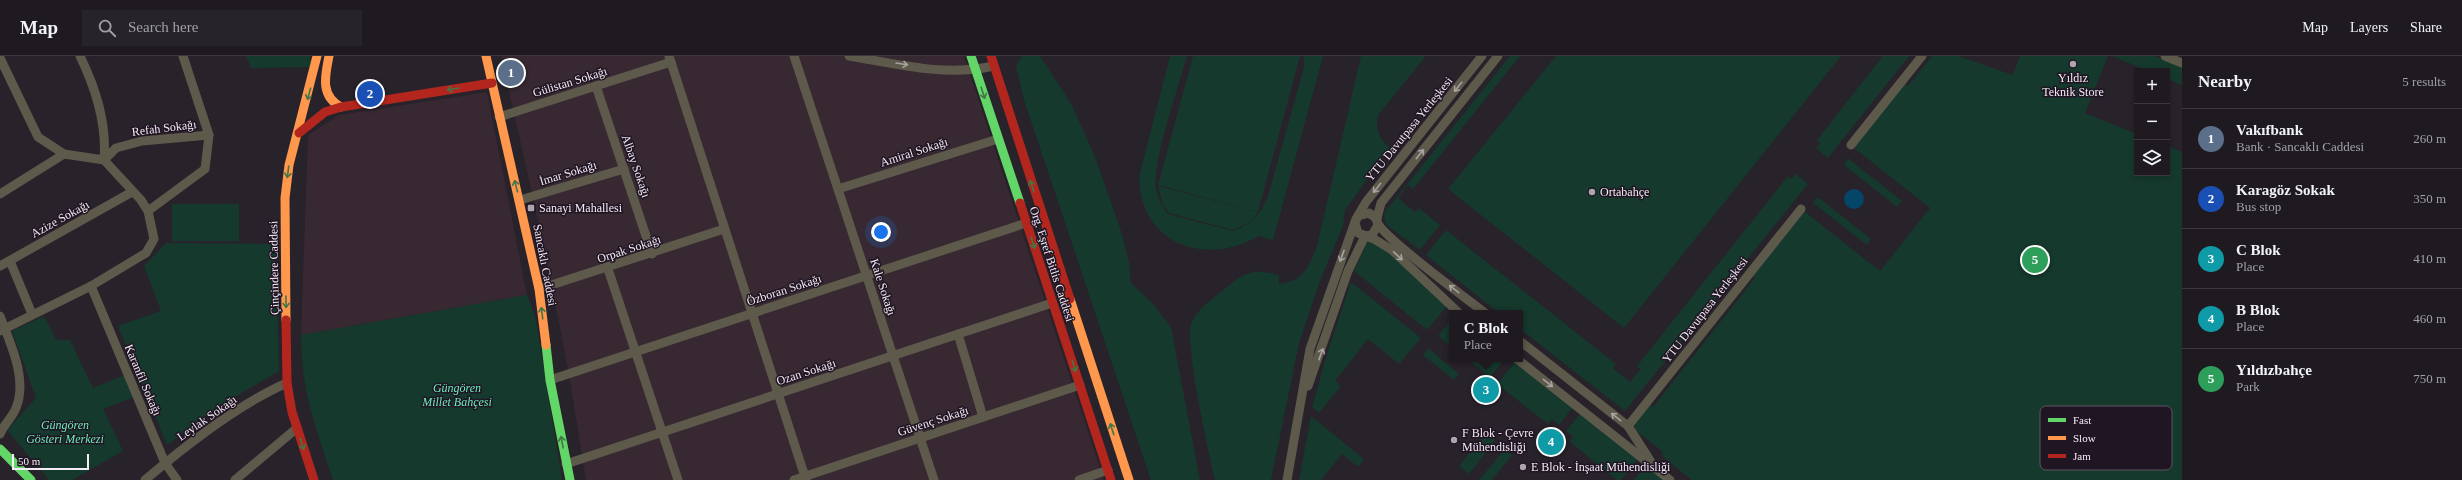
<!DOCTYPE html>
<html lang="en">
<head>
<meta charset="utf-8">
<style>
	:root { --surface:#1e1a20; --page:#262329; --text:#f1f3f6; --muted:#a1a1a5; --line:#3c383e; --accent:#aca5ae }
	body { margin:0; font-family:Georgia,serif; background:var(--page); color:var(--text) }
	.controls { position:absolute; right:12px; top:12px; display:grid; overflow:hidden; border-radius:0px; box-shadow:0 2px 6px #0003 }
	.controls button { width:36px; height:36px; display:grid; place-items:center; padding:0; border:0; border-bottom:1px solid var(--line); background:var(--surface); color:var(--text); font:20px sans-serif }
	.scale { position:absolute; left:12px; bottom:10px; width:77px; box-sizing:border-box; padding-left:4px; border:2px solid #f3ebf5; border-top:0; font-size:11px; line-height:14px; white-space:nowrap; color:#f3ebf5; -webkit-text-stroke:3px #201523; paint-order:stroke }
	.you { position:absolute; left:881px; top:176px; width:14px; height:14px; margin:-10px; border:3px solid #fff; border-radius:50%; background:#1a73e8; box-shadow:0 0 0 6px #1a73e833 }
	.badge { display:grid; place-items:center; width:26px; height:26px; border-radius:50%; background:var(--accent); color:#fff; font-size:13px; font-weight:700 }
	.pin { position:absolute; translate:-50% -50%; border:2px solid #fff; box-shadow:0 1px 4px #0006 }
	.popup { position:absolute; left:1449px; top:254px; width:74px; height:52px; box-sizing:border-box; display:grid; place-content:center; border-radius:0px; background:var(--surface); filter:drop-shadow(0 1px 3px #0005); font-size:13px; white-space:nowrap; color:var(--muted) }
	.popup b { font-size:15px; color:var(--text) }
	.popup::after { content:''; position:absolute; left:50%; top:100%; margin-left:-8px; border:8px solid transparent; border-top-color:var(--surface) }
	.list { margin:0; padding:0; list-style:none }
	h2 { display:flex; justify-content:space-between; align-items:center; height:52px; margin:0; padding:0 16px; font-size:17px }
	h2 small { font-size:13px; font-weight:400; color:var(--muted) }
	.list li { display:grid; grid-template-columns:26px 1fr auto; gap:12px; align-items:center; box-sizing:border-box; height:60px; padding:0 16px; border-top:1px solid var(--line) }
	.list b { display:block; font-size:15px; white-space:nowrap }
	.list p { margin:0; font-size:13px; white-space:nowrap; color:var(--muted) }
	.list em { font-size:13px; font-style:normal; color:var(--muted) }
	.icon { flex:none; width:22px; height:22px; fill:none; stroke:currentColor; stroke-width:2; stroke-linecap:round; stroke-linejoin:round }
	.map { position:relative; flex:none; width:2182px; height:424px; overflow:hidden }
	header { display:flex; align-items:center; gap:24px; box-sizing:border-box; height:56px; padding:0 20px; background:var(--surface); border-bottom:1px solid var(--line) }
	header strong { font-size:19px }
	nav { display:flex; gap:22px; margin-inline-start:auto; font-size:14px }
	.search { width:280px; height:36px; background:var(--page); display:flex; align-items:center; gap:10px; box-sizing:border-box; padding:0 14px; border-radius:0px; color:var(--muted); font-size:15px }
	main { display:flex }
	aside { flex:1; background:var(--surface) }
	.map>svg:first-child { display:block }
</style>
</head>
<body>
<header>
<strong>Map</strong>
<div class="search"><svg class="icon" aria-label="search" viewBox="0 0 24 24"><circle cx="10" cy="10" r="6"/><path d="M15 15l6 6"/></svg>Search here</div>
<nav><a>Map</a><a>Layers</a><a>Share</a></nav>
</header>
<main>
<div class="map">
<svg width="2182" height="424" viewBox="0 0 2182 424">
	<rect width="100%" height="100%" fill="#28222a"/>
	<g fill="#372831">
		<path d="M501,0H964L1104,424H586L568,313L543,186Z"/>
		<path d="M487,36L527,239L301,279L308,79L339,59Z"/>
	</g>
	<g fill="#15392d">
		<path d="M246,0H310L311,11L251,12Z"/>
		<path d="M1022,0H1040L1072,49L1095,101L1121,175L1129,206L1131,227L1153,248L1171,271L1200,424H1151L1024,44L1016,10Z"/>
		<path d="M1170,0H1187C1179,30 1152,106 1156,133C1158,142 1162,150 1168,158L1233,175C1251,168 1261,158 1268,140L1304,11V0H1323L1273,184L1259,180C1206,211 1140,189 1139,121Z"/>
		<path d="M1193,0H1300L1258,156L1158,129Z"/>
		<path d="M1361,0H1426L1378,59C1375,74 1379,82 1390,92L1345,154L1343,170L1321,222L1299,287L1271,424H1215C1209,398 1183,283 1192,265C1199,252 1211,244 1222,235C1245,216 1251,212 1279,219V228C1305,224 1308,212 1317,190Z"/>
		<path d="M1510,0H1520L1413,133L1408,129L1398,142L1415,156L1419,152L1440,169L1420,194L1388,170L1385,166L1384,157Z"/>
		<path d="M1556,0H1841L1624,272L1448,133Z"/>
		<path d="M1883,0H1909L1828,102L1816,92L1820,87L1817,84Z"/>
		<path d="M1932,0H1958L2013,19L2020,0H2108L2085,57L2137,78V117H2167V90L2182,96V424H1692L1663,401L1662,395L1635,374V368L1650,349L1653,351L1755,222L1751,218L1804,155L1880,215L1930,152L1854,92L1905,28L1908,30Z"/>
		<path d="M2112,0H2154L2182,11V29L2167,23V15H2148Z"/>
		<path d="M1848,102L1902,145L1897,151L1844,109Z"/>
		<path d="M1796,118L1808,128L1625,355L1520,273V257H1499L1426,199L1446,174L1616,308L1613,312L1630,326L1641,313L1637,310L1788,120L1791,123Z"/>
		<path d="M1158,130L1258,156L1251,165L1233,174L1169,157L1163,149Z"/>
		<path d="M1818,141L1871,183L1867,189L1813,147Z"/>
		<rect x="172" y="148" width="67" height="37"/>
		<path d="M1370,184L1390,196L1447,250L1427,274L1354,215L1368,185Z"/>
		<path d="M166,187L276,188L279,315L223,348L167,389L118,270L161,255L144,210Z"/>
		<path d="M1351,226L1421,282L1399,308L1368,283L1335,325L1341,330L1319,357L1312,351L1327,298Z"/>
		<path d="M527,239L535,259L562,424H333C316,372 301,335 301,279Z"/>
		<path d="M44,260L56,284H70L93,332L125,319L134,341L103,353L123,395L72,424H49L7,374L36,342L12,275Z"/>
		<path d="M1452,262V291L1438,280Z"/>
		<path d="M1428,292L1459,318L1454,324L1423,299Z"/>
		<path d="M1467,303H1505L1490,321Z"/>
		<path d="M1515,306L1573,351L1559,369L1552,363L1548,368L1497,328Z"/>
		<path d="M1581,357L1638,403L1621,424H1617L1570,386L1573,381L1566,375Z"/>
		<path d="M1311,360L1364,403L1358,411L1342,398L1321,424H1299Z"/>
		<path d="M1486,377L1495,385L1469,418L1459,410Z"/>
		<path d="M1505,393L1512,399L1492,424H1479Z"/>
		<path d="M1646,409L1665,424H1634Z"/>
	</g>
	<circle fill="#054568" cx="1854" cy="143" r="10"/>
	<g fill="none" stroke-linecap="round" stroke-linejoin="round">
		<g stroke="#5d594b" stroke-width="9">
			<path d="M80,0C96,33 107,67 104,104"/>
			<path d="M669,0L806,424"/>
			<path d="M794,0L934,424"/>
			<path d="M849,0C897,8 946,21 993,10"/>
			<path d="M2165,0L2182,7"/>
			<path d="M0,2L38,81L64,98L104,104L141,144L148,155L154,183L146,197L91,230L0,275"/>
			<path d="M596,30L652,198"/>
			<path d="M499,61L671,6"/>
			<path d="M1851,89L1922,0"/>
			<path d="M104,104L116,92L142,85L209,79"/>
			<path d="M838,133L998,83"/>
			<path d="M0,138L64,98"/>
			<path d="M520,144L624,113"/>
			<path d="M148,155L205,113L209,79L183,0"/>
			<path d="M1365,180L1372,179L1378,169L1376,162L1369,157L1358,160L1355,167L1358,177L1374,183L1392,194L1459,257"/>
			<path d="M10,205L32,258"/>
			<path d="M0,210L132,136"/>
			<path d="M608,213L678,424"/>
			<path d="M91,230L165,407L177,424"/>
			<path d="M539,233L724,173"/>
			<path d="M1485,257C1469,244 1379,179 1377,165C1377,159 1380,152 1381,147L1498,0"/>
			<path d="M0,260C10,287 28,323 16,352C12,362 4,368 0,378"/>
			<path d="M958,278L983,361"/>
			<path d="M1520,285L1628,370L1651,406"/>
			<path d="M1517,303L1670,424"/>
			<path d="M550,324L1026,167"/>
			<path d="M1308,330L1348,215L1365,180"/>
			<path d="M1628,370L1801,153"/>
			<path d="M566,408L1052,247"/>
			<path d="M145,424C185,390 238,348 287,327"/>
			<path d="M235,424L297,372"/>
			<path d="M794,424L1080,329"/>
			<path d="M1079,424L1108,414"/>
			<path d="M1287,424L1310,293L1356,163L1366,146L1482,0"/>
		</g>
		<g stroke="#63d668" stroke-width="9">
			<path d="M971,0L1020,147"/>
			<path d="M546,289L550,324L570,424"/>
			<path d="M0,393L31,424"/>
		</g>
		<g stroke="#ff974d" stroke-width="9">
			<path d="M329,0C325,20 320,40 341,51"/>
			<path d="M486,0L539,233L546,289"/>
			<path d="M1070,243L1129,424"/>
			<path d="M286,264L285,142L289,109L317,0"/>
		</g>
		<g stroke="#b3261e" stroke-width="9">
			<path d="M991,0L1070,243"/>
			<path d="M299,77L325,56L341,51L492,27"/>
			<path d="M1020,147L1111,424"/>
			<path d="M286,264L287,327L292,356L314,424"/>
		</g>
	</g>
	<defs><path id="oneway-shaft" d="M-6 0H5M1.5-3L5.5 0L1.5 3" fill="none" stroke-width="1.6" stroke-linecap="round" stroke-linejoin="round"/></defs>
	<g stroke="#a8a2a0">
		<use href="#oneway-shaft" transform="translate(902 8) rotate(9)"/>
		<use href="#oneway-shaft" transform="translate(1458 31) rotate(129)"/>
		<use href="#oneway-shaft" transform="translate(1420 98) rotate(-51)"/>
		<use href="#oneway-shaft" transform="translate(1377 132) rotate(129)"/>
		<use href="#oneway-shaft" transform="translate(1342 200) rotate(110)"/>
		<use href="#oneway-shaft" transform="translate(1398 200) rotate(43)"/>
		<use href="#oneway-shaft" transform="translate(1454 233) rotate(-142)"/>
		<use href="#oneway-shaft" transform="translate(1321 298) rotate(-70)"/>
		<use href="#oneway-shaft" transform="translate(1548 327) rotate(38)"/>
		<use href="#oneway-shaft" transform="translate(1616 361) rotate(-142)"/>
	</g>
	<g stroke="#427646">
		<use href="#oneway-shaft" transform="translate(453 33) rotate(171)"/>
		<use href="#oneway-shaft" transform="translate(983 37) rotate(72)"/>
		<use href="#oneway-shaft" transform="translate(309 38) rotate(105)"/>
		<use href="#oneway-shaft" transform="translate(288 116) rotate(97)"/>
		<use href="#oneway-shaft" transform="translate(516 130) rotate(-104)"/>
		<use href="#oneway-shaft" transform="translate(1032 130) rotate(-108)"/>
		<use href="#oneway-shaft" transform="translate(1033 187) rotate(72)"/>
		<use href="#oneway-shaft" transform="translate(286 246) rotate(89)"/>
		<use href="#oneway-shaft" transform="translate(542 257) rotate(-97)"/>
		<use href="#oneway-shaft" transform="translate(1074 310) rotate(72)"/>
		<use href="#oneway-shaft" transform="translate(1112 373) rotate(-108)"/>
		<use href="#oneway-shaft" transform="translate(562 386) rotate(-101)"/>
		<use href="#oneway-shaft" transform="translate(302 388) rotate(72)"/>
	</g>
	<g fill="#aca5ae" stroke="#201523" stroke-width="1.5">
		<circle cx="2073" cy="8" r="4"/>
		<circle cx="1592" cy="136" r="4"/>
		<rect x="527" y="148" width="8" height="8" rx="2"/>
		<circle cx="1454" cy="384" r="4"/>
		<circle cx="1523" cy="411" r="4"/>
	</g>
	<g text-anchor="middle" stroke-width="3" stroke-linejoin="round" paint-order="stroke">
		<g font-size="12" fill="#f3ebf5" stroke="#201523" text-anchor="start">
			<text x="2073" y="26" text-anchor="middle">Yıldız<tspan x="2073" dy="14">Teknik Store</tspan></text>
			<text x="1600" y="140">Ortabahçe</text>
			<text x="539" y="156">Sanayi Mahallesi</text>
			<text x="1462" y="381">F Blok - Çevre<tspan x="1462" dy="14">Mühendisliği</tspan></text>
			<text x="1531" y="415">E Blok - İnşaat Mühendisliği</text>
		</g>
		<g font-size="12" fill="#f3ebf5" stroke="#201523">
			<text transform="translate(570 26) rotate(-17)" y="4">Gülistan Sokağı</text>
			<text transform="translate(164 72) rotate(-7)" y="4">Refah Sokağı</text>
			<text transform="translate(1409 73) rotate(-51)" y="4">YTU Davutpasa Yerleşkesi</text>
			<text transform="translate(914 96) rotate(-18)" y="4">Amiral Sokağı</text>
			<text transform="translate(636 110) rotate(71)" y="4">Albay Sokağı</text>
			<text transform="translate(568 117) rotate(-17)" y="4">İmar Sokağı</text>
			<text transform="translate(60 163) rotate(-29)" y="4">Azize Sokağı</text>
			<text transform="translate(629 193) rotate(-18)" y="4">Orpak Sokağı</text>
			<text transform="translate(1052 208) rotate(72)" y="4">Org. Eşref Bitlis Caddesi</text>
			<text transform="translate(545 209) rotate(79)" y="4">Sancaklı Caddesi</text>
			<text transform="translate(274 212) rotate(-91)" y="4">Çinçindere Caddesi</text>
			<text transform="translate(883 231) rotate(72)" y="4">Kale Sokağı</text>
			<text transform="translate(784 234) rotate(-18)" y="4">Özboran Sokağı</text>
			<text transform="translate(1705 254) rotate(-52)" y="4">YTU Davutpasa Yerleşkesi</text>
			<text transform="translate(806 316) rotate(-18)" y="4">Ozan Sokağı</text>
			<text transform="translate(143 324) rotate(67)" y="4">Karanfil Sokağı</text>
			<text transform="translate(207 362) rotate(-35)" y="4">Leylak Sokağı</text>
			<text transform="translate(933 365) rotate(-18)" y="4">Güvenç Sokağı</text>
		</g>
		<g font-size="12" font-style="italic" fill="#6aefba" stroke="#201523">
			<text x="457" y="336">Güngören<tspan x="457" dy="14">Millet Bahçesi</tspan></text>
			<text x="65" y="373">Güngören<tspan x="65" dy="14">Gösteri Merkezi</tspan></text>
		</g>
	</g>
	<rect x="2040" y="350" width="132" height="64" rx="6" fill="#201523" stroke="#5f5562" stroke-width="1"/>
	<rect x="2048" y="362" width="18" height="4" fill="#63d668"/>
	<rect x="2048" y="380" width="18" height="4" fill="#ff974d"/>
	<rect x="2048" y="398" width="18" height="4" fill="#b3261e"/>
	<g font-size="11" fill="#f3ebf5">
		<text x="2073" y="368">Fast</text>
		<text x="2073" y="386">Slow</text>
		<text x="2073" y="404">Jam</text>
	</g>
</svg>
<div class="controls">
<button>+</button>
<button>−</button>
<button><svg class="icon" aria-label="layers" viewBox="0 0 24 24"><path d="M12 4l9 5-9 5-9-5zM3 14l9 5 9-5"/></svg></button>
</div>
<div class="scale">50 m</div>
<div class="you"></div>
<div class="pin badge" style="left:511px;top:17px;background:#5c6f8a">1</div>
<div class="pin badge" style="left:370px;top:38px;background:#1a4fb4">2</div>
<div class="pin badge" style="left:1486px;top:334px;background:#0f9aa8">3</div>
<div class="popup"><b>C Blok</b>Place</div>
<div class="pin badge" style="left:1551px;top:386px;background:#0f9aa8">4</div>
<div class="pin badge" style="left:2035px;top:204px;background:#2e9e5b">5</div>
</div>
<aside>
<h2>Nearby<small>5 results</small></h2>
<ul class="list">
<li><span class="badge" style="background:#5c6f8a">1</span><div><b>Vakıfbank</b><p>Bank · Sancaklı Caddesi</p></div><em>260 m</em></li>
<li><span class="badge" style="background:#1a4fb4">2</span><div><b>Karagöz Sokak</b><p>Bus stop</p></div><em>350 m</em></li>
<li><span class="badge" style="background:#0f9aa8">3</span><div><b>C Blok</b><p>Place</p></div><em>410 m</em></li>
<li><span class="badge" style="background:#0f9aa8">4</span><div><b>B Blok</b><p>Place</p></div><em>460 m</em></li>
<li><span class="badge" style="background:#2e9e5b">5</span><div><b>Yıldızbahçe</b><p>Park</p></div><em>750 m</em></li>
</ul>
</aside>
</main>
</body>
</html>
